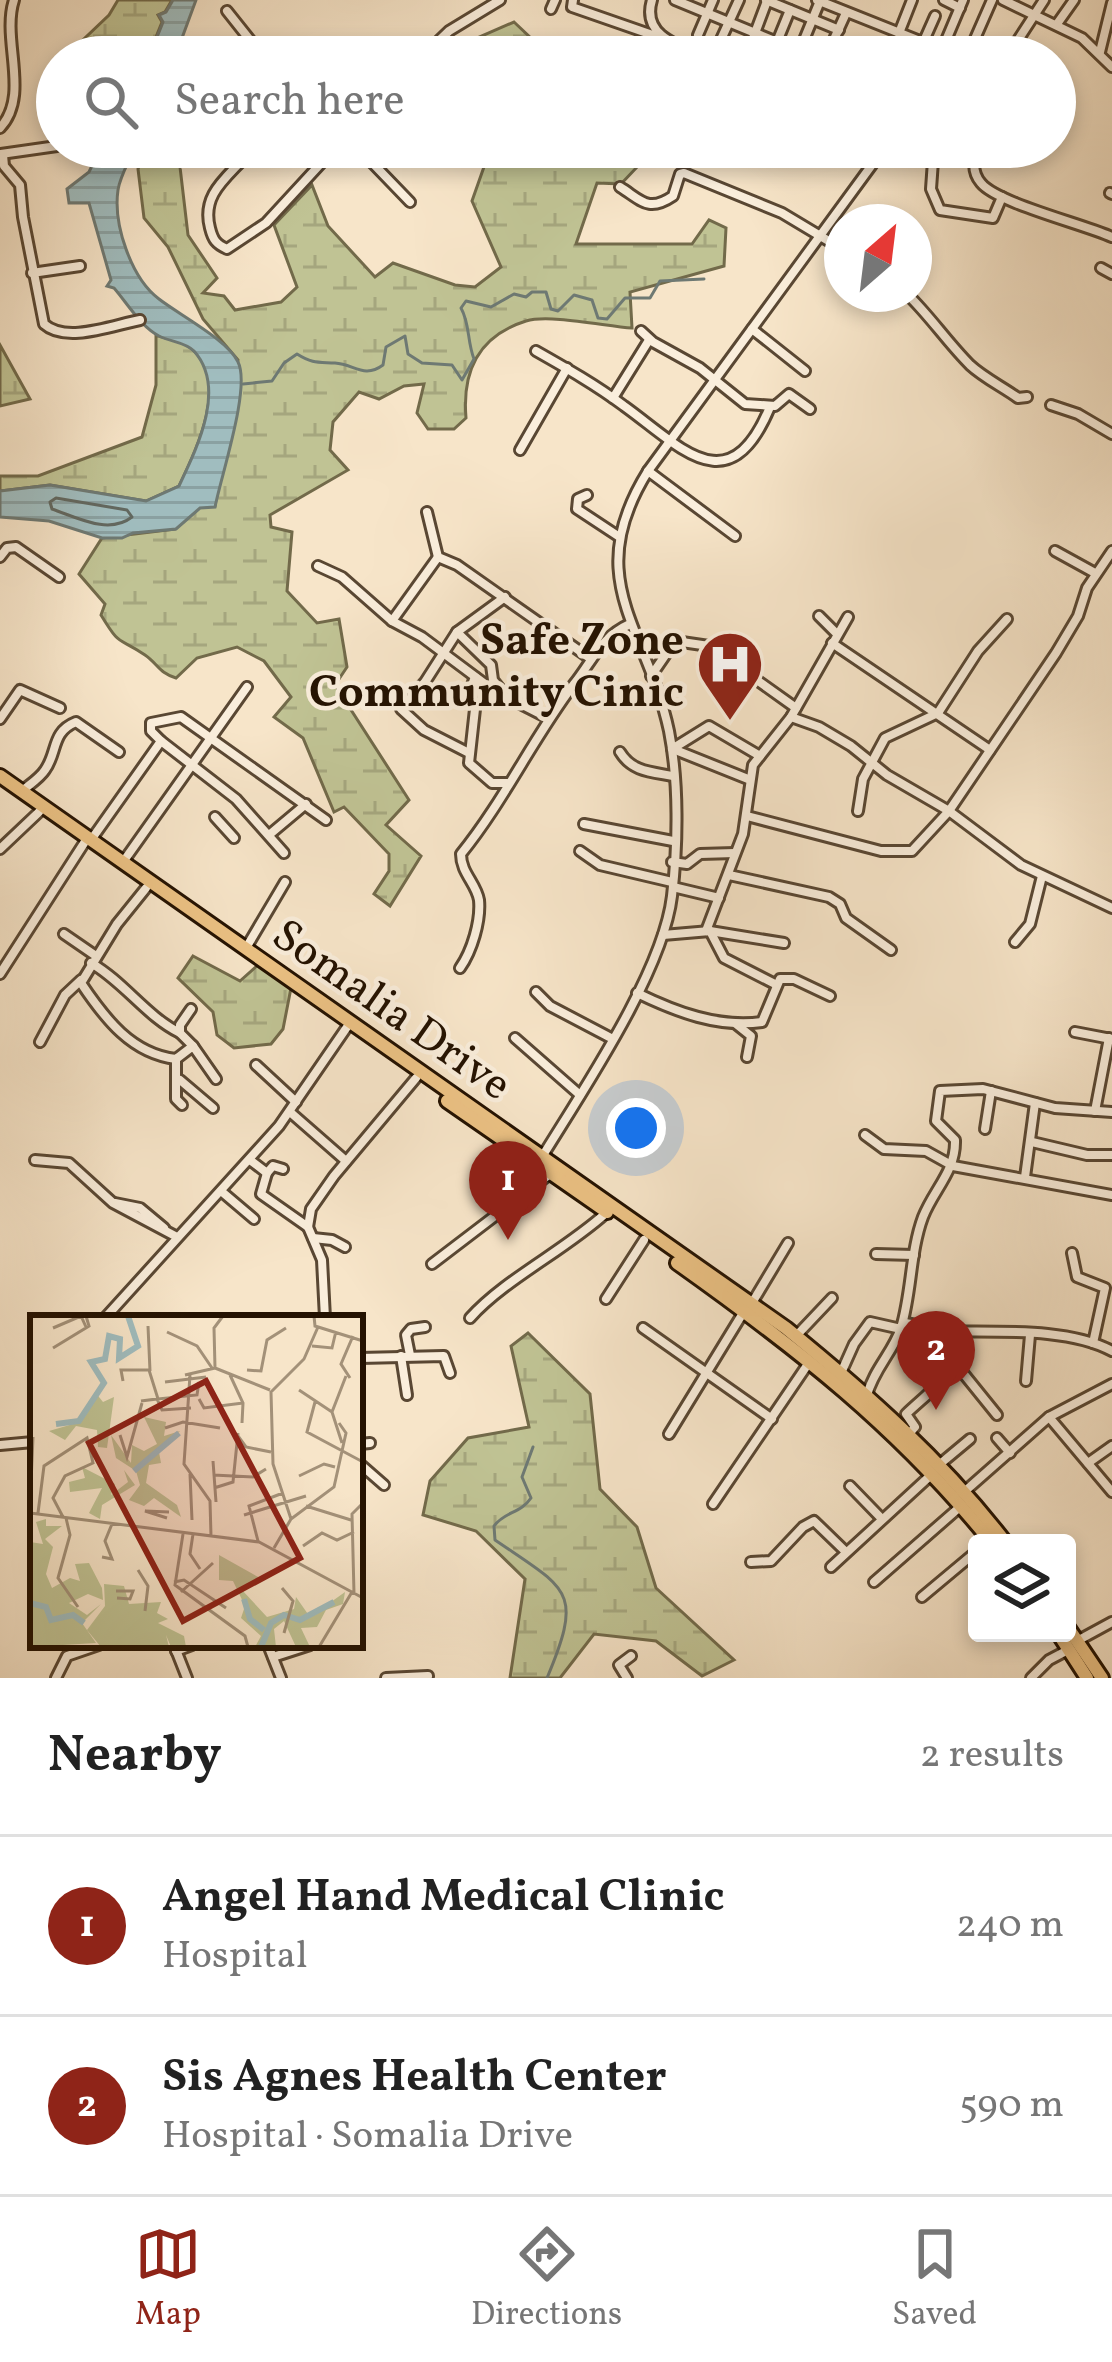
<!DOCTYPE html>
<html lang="en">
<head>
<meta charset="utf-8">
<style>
	:root { --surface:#fff; --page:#f6f6f6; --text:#222; --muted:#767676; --line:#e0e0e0; --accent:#8f2418 }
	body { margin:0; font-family:Vollkorn,serif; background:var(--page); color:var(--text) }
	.controls { position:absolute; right:36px; bottom:36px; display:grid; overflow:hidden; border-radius:12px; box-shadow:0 6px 18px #0003 }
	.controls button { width:108px; height:108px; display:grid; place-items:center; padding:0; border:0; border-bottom:3px solid var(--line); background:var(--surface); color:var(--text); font:60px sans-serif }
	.compass { position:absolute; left:824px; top:204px; width:108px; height:108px; border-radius:50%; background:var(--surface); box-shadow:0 6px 18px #0003; rotate:28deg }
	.you { position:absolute; left:636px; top:1128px; width:42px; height:42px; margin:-30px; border:9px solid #fff; border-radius:50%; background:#1a73e8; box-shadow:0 0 0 18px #1a73e833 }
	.badge { display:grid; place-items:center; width:78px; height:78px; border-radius:50%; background:var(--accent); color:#fff; font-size:39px; font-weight:700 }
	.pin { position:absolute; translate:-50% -99px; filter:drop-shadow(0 3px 6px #0008) }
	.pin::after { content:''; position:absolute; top:63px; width:42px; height:36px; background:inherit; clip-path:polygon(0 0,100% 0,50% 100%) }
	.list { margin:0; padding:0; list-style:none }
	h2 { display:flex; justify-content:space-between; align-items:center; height:156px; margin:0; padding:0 48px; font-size:51px }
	h2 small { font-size:39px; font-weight:400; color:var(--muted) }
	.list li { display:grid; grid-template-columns:78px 1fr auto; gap:36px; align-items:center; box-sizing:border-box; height:180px; padding:0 48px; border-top:3px solid var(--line) }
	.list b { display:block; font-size:45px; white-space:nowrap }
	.list p { margin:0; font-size:39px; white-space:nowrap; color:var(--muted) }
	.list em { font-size:39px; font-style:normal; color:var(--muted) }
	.icon { flex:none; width:66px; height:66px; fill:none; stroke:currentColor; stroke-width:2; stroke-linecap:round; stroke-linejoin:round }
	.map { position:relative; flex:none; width:1112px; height:1678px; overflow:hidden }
	.search { position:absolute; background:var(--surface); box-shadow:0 6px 18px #0003; left:36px; right:36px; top:36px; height:132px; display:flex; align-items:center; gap:30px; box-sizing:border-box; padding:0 42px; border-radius:66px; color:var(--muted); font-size:45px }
	.sheet { height:516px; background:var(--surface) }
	nav { display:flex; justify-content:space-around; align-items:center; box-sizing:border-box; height:168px; border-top:3px solid var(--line); background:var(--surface); font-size:33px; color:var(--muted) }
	nav a { display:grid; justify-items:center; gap:6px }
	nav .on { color:var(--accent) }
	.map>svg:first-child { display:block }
</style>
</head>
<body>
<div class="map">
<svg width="1112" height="1678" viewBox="0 0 1112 1678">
	<defs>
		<pattern id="wetland-marsh" width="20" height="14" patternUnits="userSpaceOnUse" patternTransform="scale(3)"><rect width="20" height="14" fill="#c0c394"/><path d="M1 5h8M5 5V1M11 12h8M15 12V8" fill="none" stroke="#a5a67e"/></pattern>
		<pattern id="water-rules" width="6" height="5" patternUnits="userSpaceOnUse" patternTransform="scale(3)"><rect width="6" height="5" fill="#a0bdbf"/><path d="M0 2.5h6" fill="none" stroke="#8aa1a2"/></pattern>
	</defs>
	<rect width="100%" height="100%" fill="#f7e5c9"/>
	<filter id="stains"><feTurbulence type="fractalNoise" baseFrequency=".00167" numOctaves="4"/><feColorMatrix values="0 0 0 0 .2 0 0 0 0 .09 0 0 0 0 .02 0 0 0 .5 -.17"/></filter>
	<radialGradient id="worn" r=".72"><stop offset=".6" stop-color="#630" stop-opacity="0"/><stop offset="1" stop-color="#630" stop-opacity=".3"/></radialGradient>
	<g fill="url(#wetland-marsh)" stroke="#726a4a" stroke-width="3">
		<path d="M118,0H172L165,12L158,15L162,22L148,57H65L109,15Z"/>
		<path d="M514,22L551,57H483L470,41Z"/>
		<path d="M147,147H228L180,167L188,235L217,278L203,293L224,296L235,310L281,302L297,287L274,225L312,185L328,226L375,277L393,263L455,285L475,287L501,267L472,201L485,164L484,147L654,149L621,184L597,183L576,244H692L709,220L726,228L724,266L630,292L632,328C605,326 549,314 526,321C478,336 462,371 466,418L454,429H428L417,413L424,384L404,386L379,399L359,392L333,422L330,450L348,470L270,515L271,527L292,532L287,591L317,623L339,619L347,667L335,685L409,800L386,825L421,856L390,906L374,894L389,871V854L344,807L334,812L303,738L274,717L291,697L264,661L237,647L197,658L176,678C159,673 158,664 145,655C117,636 121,648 101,615L105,604L79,574L102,538L175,529L200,507L215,506L238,360L203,319L168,247L144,218L138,169Z"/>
		<path d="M156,335C167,339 184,341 192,349C230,382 196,450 179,486L146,501L50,485L0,491V476H38L142,437L156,385Z"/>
		<path d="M0,345L30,399L0,406Z"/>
		<path d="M193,956L240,981L258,965L291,988L283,1029L271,1044L234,1048L217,1035L213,1012L178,978Z"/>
		<path d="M528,1333L590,1394L600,1489L637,1527L656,1588L734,1660L702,1676L656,1641L594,1634L560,1678H510L525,1579L476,1531L423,1515L430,1481L468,1438L529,1427L511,1346Z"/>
	</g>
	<g fill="url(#water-rules)" stroke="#6e7973" stroke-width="3">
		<path d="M173,0H196L175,57H149L163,22L159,15L166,12Z"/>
		<path d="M101,147H135C130,160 120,176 118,190C113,224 131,278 159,299C178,314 228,340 238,362C251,387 221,476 215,507L200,508L176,529L133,533L122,538H102L49,521L0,517V491L50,485L146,501L179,486C197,448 227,388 194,351C185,342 171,342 159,336C142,328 127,303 114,288L107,286L111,280L89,203H69L67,189L89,172Z"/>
	</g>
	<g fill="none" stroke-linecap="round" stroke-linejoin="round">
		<path stroke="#626860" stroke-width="3" d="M56,498L127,510L132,517C109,535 78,518 52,509L50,502Z"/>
		<g stroke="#6e7973" stroke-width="3">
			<path d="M243,384L272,381L284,363L297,354C313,364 318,362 335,363C354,364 364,379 383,365L386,347L405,336L408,354L422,363L452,365L462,380L474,359C467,341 470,324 461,308L466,301L491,307L514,294L526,297L532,292H546L551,309L558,311L574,295L592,300L598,318L607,319L625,298H650L660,281L704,279"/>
			<path d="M533,1447L522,1477L531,1498C521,1513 504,1512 494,1526L495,1540C568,1590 584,1590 547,1678"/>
		</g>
		<defs>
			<g id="minor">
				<path d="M573,0L572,7L667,40L660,57"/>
				<path d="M652,0C641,36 679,46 706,57"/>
				<path d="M675,0L799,51"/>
				<path d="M766,0L839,30"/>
				<path d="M817,0L960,57"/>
				<path d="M944,0L960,8"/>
				<path d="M1003,0L1082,38L1112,67"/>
				<path d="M551,9L555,0"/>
				<path d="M227,11L262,55L268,57"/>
				<path d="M1057,24L1074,0"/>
				<path d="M899,33L912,0"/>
				<path d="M698,35L713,0"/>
				<path d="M777,42L790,10"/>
				<path d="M923,43L935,16"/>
				<path d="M1100,52L1112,3"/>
				<path d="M422,57L449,31L500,0"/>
				<path d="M713,57L739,0"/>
				<path d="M746,57L767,1"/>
				<path d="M797,57L820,1"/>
				<path d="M826,57L846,13"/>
				<path d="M939,57L963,0"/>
				<path d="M967,57L992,0"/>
				<path d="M1007,57L1044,0"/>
				<path d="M0,128C31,95 1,40 14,0"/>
				<path d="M253,147C234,174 200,190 210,228C213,240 216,244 227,249L266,223L336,147"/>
				<path d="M357,147L410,202"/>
				<path d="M934,147L931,189L940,210L993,218L1002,197"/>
				<path d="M978,147C974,160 971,171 981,183C997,203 1083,224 1112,237"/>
				<path d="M1,154L57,146"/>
				<path d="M3,155L4,166L20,185L23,217L44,324C66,344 113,325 140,320"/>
				<path d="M620,187C641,200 648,213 673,196L680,174L684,173L782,213L842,249"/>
				<path d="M1110,193L1112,194"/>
				<path d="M1101,268L1112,274"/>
				<path d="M32,273L80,266"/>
				<path d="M907,294C930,316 947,342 970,365C984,378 1003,387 1018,398L1027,397"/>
				<path d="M752,329L805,371"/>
				<path d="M641,331L653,342L700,368L745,404L775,406L789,394L810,409"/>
				<path d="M536,351C566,368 596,385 624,406C680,446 729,506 770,407"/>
				<path d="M613,398L649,340"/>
				<path d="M1051,405L1078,414L1112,434"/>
				<path d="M520,450L567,368"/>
				<path d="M648,471L735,536"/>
				<path d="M587,495L578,499L577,509L618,536"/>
				<path d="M427,512L438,557L457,565L591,659"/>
				<path d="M1055,551L1095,573"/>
				<path d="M0,557L7,548L16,547L59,577"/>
				<path d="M318,566L342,577L392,621L422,637L493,690L548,718"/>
				<path d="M819,616L837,634"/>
				<path d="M392,621L438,557"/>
				<path d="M457,632L491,665L493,680L501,690"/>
				<path d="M832,643L990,750"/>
				<path d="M651,676L675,641L709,646L796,708"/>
				<path d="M475,677L469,693L475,709L469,763L492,783H507"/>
				<path d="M791,717L819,727L851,746L887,775L949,811L1021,865L1112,908"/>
				<path d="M0,719L20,690L60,708"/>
				<path d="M672,749L709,726L760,756"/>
				<path d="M673,749L748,779"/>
				<path d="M620,752C632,772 652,772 673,776"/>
				<path d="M469,753L424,730L401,709L425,682L457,632L505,597"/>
				<path d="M22,791C29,785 40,778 45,770C58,752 51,732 76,722L119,752"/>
				<path d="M858,811L863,779L885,738L938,713L978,651L1007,619"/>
				<path d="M747,816L881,851H912L949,811L1056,653L1078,616L1087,588L1112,551"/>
				<path d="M215,817L234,838"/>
				<path d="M584,824L673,841"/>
				<path d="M269,835L306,804"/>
				<path d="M91,840L161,741"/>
				<path d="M0,849L39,812"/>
				<path d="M580,851L600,865L672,882"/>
				<path d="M284,853L236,799L161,741L151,731V723L181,717L326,820"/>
				<path d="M123,862L247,687"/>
				<path d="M672,862L687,864L700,854L735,853"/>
				<path d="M729,875L829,897L840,904L846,918L891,950"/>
				<path d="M673,887L719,898"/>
				<path d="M146,888L117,924L81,983C105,1019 132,1054 176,1059L193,1046L216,1079"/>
				<path d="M706,931L743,834L753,765L791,717L848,617"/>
				<path d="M710,931L724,958L775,984"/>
				<path d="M64,934L96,956"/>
				<path d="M663,935L710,931L784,943"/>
				<path d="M1015,942L1030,924L1042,876"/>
				<path d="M246,948L285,882"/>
				<path d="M91,963C124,982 147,1017 180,1033"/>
				<path d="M460,968C472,951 481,921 479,900C476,883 461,873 461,854C504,801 533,738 574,684C593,660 601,637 630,624"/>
				<path d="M0,974L88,837"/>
				<path d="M536,992L550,1006L611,1038"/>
				<path d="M637,993C676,1012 718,1028 762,1022L780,979H794L830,996"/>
				<path d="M191,1009L180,1025V1033L193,1046"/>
				<path d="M736,1024L751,1036L747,1057"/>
				<path d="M1075,1032L1111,1039"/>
				<path d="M515,1038L580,1095"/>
				<path d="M40,1042L65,995L81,980"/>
				<path d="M176,1059V1099L182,1105"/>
				<path d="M256,1065L296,1102"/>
				<path d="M180,1080L213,1108"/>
				<path d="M1095,1111L1109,1038"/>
				<path d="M290,1112L346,1161"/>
				<path d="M985,1129L991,1091"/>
				<path d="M865,1135L884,1149L926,1151L953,1166L1112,1195"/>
				<path d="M1032,1142L1087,1155H1112"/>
				<path d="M542,1157C583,1090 663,972 672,896C678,845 679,782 669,731C647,627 580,580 648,471L885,147"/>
				<path d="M35,1160L69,1163L113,1203L177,1237"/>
				<path d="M250,1160L267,1173L273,1166L283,1169"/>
				<path d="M267,1173L261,1194L308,1227"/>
				<path d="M1025,1177L1035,1103"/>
				<path d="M221,1191L254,1219"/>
				<path d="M115,1203L140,1208L164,1228"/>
				<path d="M313,1238L332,1240L345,1247"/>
				<path d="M1072,1253L1077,1277L1105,1288L1093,1343"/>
				<path d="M876,1254L914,1255"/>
				<path d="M432,1264L550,1174"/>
				<path d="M606,1299L644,1240"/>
				<path d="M752,1303L788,1243"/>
				<path d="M105,1318L279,1126L347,1027"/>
				<path d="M325,1318L322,1260L308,1227L311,1209L334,1176L416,1078"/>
				<path d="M470,1318C505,1279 564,1251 606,1213"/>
				<path d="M903,1323C917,1323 927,1331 940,1331C990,1333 1066,1326 1112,1351"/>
				<path d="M643,1328L772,1419"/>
				<path d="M797,1335L832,1298"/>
				<path d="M410,1355L406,1335L411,1329L425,1327"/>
				<path d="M401,1356L407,1395"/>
				<path d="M360,1358L444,1356L450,1373"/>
				<path d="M955,1363L997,1415"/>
				<path d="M841,1373L854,1344L870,1322L901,1329"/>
				<path d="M1026,1381L1030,1335"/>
				<path d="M867,1395C874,1369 893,1352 901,1328C912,1292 910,1252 923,1217C934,1189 956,1171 955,1140L936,1121L940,1091L983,1089L1055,1108L1112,1112"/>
				<path d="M1049,1417L1112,1492"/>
				<path d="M669,1434L743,1313"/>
				<path d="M909,1434L915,1427L906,1414C938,1384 956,1376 960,1329"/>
				<path d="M997,1438L1010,1453"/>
				<path d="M360,1444L370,1443"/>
				<path d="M0,1445L33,1442"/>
				<path d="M1088,1463L1112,1446"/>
				<path d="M360,1464L384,1485"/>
				<path d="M940,1464L970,1439"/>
				<path d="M850,1486L882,1519"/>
				<path d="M964,1492L1049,1417L1112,1384"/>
				<path d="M713,1504L810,1361"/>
				<path d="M751,1562L771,1561L803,1527L814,1521L845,1551"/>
				<path d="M831,1567L931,1475"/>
				<path d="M874,1582L961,1506"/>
				<path d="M922,1597L977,1551"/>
				<path d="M1077,1641L1112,1622"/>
				<path d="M174,1645L187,1678"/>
				<path d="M268,1645L281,1678"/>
				<path d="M176,1651L192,1645"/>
				<path d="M273,1657L310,1645"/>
				<path d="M56,1678L67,1656L99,1645"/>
				<path d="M386,1678L428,1676"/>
				<path d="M627,1678L619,1665L631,1656"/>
				<path d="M1031,1678L1049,1660L1068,1650"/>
			</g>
			<g id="major">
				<path d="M0,776L786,1328C867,1394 942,1460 1006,1543"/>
				<path d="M447,1101L607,1212"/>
				<path d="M677,1263C798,1349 898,1427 992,1543"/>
				<path d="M1067,1626L1102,1678"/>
				<path d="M1058,1633L1087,1678"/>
			</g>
		</defs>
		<use href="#minor" stroke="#594733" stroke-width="14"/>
		<use href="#major" stroke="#241201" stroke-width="18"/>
		<use href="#minor" stroke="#faeedc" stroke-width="8"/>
		<use href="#major" stroke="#ecc284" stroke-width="12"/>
	</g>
	<defs>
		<symbol id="hospital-pin" viewBox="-11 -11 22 30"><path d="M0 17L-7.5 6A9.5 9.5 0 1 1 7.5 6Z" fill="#8f2418" stroke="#faeedc"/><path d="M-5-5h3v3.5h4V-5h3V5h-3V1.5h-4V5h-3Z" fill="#fff"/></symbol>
	</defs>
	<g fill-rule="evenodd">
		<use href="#hospital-pin" x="692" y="626" width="76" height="104"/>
	</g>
	<g text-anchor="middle" stroke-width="9" stroke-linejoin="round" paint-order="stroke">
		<g font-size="45" font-weight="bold" fill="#241201" stroke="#faeedc" text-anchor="end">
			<text x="684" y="654">Safe Zone<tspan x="684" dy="52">Community Cinic</tspan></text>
		</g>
		<g font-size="45" fill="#241201" stroke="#faeedc">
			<text transform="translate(393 1008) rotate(35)" y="16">Somalia Drive</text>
		</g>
	</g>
	<g transform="translate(30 1315)">
		<rect width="333" height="333" fill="#f7e5c9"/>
		<path d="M65,77L73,87L84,82L77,133L68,132L67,115L46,111L35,125L19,116L50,107ZM114,102L136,107L134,121L150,116L129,137L131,148L119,150L116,168L147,190L151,202L124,183L114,191L99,185L110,170L106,156L86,143L81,120L101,148L102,130L114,136L127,129ZM52,152L85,169L81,180L98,167L94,155L105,170L72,190L70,204L59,198L72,173L40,177L39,167L55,163ZM16,204V211H32L15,224L23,232L16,259L22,273L40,263L50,266L45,249L59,248L72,273L73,285L58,279L39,288L57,300L71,289L52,308L66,328L0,332V227L13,229L6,207ZM189,240L230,263L212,275L237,302L264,294L266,282L280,302L315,277L313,289L296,295L287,312L271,313L280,332H266L254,306L244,314L246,332H225L231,321L211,303L215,291L203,266L189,265ZM74,269L94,271L99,289L131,287L127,298L138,304L128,308L154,321L156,332H141L136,320L139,332H71L57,315L75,291Z" fill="#c0c394"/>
		<path fill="none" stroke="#a0bdbf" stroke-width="6" d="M26,109L49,106L74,68L61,47L75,44L79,21L90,24L89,43L108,31L98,1M104,156L149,118M214,284L220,304L234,315M0,288L16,292L21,305L43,300L54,308M231,332L241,308L254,300L270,305L304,287"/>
		<path fill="none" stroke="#a39179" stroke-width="3" d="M284,1L285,11L333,26M118,11L120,56M23,13L51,1L56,12M137,17L167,31L182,53M282,31L302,33L306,16M23,33L59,11L56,1M185,53L240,75M217,55L231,56L237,25L256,13M155,60L185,53L184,13L193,1M160,60L154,149L180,186L181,221M200,60L213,88L212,108M320,63L311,49L323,21M93,66L91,55H119L128,84L167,80L169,67M135,67L176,62M269,75L302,97L312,128M169,84L174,93L213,88M111,86L127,84L132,95L161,93M285,87L277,117L333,147M302,97L316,61M135,113L153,107L190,113M90,120L97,142L112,88M208,121L216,132L241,137M183,146L186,187M160,159L162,205M183,160L223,162L236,154M269,161L294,149L305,152M184,173L203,167L208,118M0,191L3,122M276,191L321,205M0,198L229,227L333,283M8,198L14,151L57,123L63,148L35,161L23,183L33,202M214,200L276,181M36,203L40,220L28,263L48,292M137,203L115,196L139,197M261,204L243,149L241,77L274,44L288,12M153,219L145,270L215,321L218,332M163,219L160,239L170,254M228,226L219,191L253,178M273,231L292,218L307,225L324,217M244,233L261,204L304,172L316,118L309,108M72,242L82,244L75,226L82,209M108,255L118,271L115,296M144,267L154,265L196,293M252,273L263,286L254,318M86,276H103L100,284L87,283M151,277L183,248M324,278L322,199L333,188M289,332L322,277"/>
		<path fill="#8f2418" fill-opacity="0.15" stroke="#8f2418" stroke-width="6" d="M176,66L270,243L153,306L59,128Z"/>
		<rect width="333" height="333" fill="none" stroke="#241201" stroke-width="6"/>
	</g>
	<rect width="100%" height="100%" filter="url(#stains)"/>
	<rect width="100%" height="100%" fill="url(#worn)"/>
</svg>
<div class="controls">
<button><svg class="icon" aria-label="layers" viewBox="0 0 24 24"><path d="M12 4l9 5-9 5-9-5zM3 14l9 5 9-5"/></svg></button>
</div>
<svg class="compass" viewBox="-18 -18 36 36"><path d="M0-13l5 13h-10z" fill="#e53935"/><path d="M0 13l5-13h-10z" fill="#767676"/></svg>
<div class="you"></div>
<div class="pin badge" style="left:508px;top:1240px">1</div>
<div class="pin badge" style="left:936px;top:1410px">2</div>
<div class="search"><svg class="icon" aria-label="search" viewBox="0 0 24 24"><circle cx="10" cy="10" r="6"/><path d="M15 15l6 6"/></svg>Search here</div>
</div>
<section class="sheet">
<h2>Nearby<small>2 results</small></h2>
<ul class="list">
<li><span class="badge">1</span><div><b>Angel Hand Medical Clinic</b><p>Hospital</p></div><em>240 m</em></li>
<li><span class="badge">2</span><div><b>Sis Agnes Health Center</b><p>Hospital · Somalia Drive</p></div><em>590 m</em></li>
</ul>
</section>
<nav>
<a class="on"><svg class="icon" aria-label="map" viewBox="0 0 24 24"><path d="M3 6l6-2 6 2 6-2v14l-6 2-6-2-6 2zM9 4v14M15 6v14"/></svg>Map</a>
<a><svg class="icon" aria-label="directions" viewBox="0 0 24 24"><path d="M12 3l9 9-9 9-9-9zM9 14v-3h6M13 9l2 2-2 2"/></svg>Directions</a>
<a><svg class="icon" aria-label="saved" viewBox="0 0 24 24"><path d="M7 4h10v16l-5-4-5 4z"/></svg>Saved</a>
</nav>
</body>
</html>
